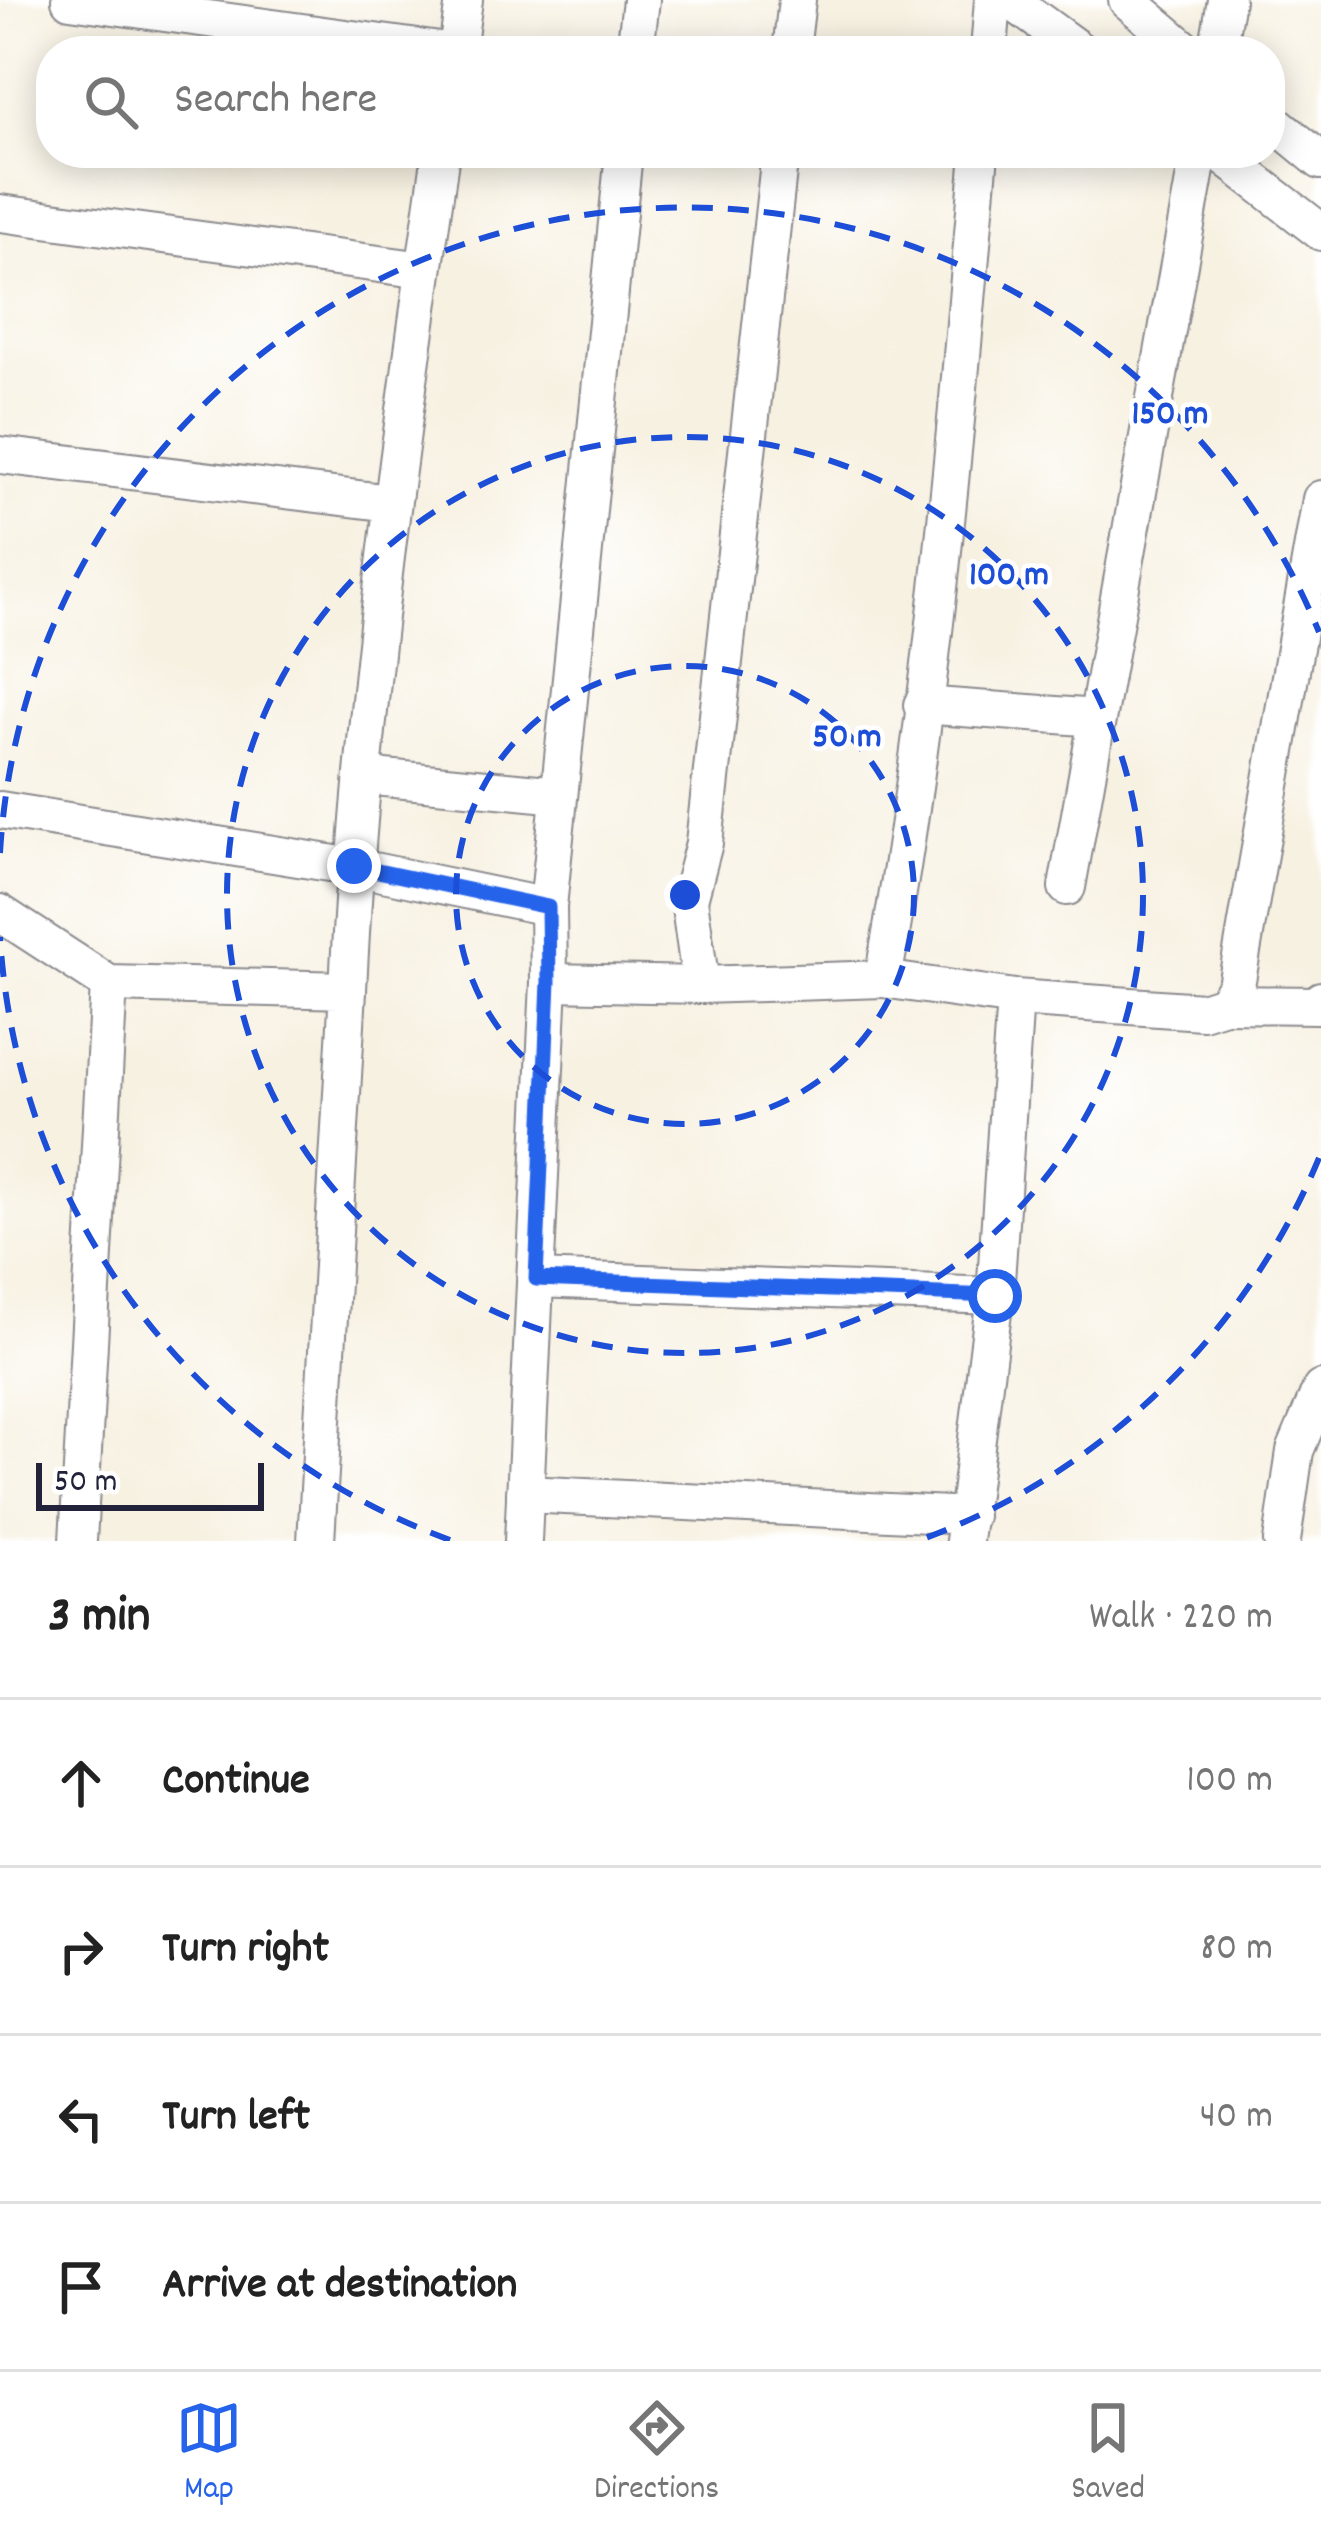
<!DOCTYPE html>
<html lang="en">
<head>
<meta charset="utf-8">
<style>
	:root { --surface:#fff; --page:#f6f6f6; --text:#222; --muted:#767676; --line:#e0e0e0; --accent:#2563eb }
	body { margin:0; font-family:Dekko,sans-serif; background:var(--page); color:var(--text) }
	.scale { position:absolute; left:36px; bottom:30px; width:228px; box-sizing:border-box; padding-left:12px; border:6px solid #22223b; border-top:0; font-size:33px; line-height:42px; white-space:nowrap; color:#22223b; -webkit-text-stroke:9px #fff; paint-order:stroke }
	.stop { position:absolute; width:36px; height:36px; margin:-27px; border:9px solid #2563eb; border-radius:50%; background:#fff }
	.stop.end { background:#2563eb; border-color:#fff; box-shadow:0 3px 12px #0008 }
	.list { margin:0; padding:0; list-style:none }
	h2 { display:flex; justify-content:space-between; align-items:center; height:156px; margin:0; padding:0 48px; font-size:51px }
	h2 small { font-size:39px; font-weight:400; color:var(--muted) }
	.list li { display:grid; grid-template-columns:78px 1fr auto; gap:36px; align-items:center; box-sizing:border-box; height:168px; padding:0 48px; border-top:3px solid var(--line) }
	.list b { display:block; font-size:45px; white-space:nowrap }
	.list em { font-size:39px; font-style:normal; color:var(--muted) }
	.icon { flex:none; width:66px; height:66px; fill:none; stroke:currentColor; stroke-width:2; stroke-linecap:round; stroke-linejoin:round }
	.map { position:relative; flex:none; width:1321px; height:1541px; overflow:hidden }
	.search { position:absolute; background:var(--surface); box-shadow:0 6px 30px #0003; left:36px; right:36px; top:36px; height:132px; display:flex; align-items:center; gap:30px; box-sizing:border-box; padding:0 42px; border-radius:48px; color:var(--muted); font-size:45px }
	.sheet { height:828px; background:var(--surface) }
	nav { display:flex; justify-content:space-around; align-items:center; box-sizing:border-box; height:168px; border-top:3px solid var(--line); background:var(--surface); font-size:33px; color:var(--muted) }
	nav a { display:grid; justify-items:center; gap:6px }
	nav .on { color:var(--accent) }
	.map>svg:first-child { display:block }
</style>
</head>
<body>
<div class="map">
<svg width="1321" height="1541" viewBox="0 0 1321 1541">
	<rect width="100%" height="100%" fill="#fff"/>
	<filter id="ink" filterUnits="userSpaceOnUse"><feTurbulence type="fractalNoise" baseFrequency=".00833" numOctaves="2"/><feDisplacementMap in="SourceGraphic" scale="24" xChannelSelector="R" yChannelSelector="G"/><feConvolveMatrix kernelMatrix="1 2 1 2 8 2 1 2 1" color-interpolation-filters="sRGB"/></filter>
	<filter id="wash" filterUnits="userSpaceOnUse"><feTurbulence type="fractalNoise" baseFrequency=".004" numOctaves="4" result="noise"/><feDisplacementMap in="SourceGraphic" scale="48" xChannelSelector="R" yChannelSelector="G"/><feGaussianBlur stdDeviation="2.7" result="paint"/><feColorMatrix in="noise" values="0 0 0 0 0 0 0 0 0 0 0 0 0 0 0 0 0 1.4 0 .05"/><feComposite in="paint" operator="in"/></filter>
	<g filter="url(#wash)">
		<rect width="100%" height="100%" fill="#f7f1e1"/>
	</g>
	<g filter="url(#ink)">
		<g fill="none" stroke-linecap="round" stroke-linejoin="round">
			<defs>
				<g id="minor">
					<path d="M70,0L440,51"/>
					<path d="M1010,0L1080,51"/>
					<path d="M1127,0L1187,51"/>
					<path d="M457,51L464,0"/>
					<path d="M635,51L641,0"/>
					<path d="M791,51L797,0"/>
					<path d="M989,51L993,0"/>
					<path d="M1217,51L1226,0"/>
					<path d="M1270,119L1321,161"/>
					<path d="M1219,153L1321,232"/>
					<path d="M0,213L424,270"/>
					<path d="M0,455L391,503"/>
					<path d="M922,705L1097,718"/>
					<path d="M364,776L559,795"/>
					<path d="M0,810L354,867L548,907"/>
					<path d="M1067,887L1199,153"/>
					<path d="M0,913L109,984L348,990L316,1541"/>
					<path d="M883,979L1015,998L1202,1011L1224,1004L1236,986L1321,499"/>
					<path d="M549,982L701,985L883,979C933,707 956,428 980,153"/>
					<path d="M701,985L689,900L704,843L780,153"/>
					<path d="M348,990C361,709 401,431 441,153"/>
					<path d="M1224,1004L1318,1005L1321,1000"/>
					<path d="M536,1279L995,1296"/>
					<path d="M525,1494L969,1516"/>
					<path d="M78,1541L109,984"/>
					<path d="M523,1541L549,982L548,907L624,153"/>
					<path d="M964,1541L995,1296L1015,998"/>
					<path d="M1282,1541L1295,1451L1321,1389"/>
				</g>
			</defs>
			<use href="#minor" stroke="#8c8a8e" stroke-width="40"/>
			<use href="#minor" stroke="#fff" stroke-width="36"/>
		</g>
	</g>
	<g fill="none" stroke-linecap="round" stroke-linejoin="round" filter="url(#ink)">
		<path stroke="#2563eb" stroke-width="15" d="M354,866L548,907L549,982L536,1279L995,1296"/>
	</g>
	<g fill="none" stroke="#1d4ed8" stroke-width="6" stroke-dasharray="21 15">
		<circle cx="685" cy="895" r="229"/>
		<circle cx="685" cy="895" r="458"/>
		<path d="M1319 1158A686 686 0 0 1 920 1540M450 1540A686 686 0 0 1 0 937M0 853A686 686 0 0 1 1319 632"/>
	</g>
	<circle cx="685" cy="895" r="18" fill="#1d4ed8" stroke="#fff" stroke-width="6"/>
	<g font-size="36" text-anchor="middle" font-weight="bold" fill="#1d4ed8" stroke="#fff" stroke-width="9" stroke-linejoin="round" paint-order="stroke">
		<text x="1170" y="423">150 m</text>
		<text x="1009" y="584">100 m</text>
		<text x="847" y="746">50 m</text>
	</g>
</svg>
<div class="scale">50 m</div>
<div class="stop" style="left:995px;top:1296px"></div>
<div class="stop end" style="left:354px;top:866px"></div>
<div class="search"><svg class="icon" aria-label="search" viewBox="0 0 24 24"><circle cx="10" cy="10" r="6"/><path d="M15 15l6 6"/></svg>Search here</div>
</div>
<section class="sheet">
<h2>3 min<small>Walk · 220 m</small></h2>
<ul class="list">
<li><svg class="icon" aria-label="ahead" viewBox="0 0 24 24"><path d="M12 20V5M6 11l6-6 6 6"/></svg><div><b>Continue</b></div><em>100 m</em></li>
<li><svg class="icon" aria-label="right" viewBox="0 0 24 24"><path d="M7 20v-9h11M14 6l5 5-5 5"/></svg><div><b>Turn right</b></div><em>80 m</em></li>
<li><svg class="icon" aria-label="left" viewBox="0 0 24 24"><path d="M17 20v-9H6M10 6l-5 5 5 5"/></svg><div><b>Turn left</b></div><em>40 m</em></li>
<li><svg class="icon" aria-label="arrive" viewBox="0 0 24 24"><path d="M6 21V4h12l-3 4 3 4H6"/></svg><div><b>Arrive at destination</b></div></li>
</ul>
</section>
<nav>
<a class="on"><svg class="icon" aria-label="map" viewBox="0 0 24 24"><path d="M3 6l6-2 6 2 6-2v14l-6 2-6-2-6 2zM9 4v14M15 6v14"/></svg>Map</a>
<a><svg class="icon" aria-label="directions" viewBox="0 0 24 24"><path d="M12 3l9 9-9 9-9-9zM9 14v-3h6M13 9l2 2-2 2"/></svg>Directions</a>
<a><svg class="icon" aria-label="saved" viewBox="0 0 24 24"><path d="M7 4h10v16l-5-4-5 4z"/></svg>Saved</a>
</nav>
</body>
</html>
